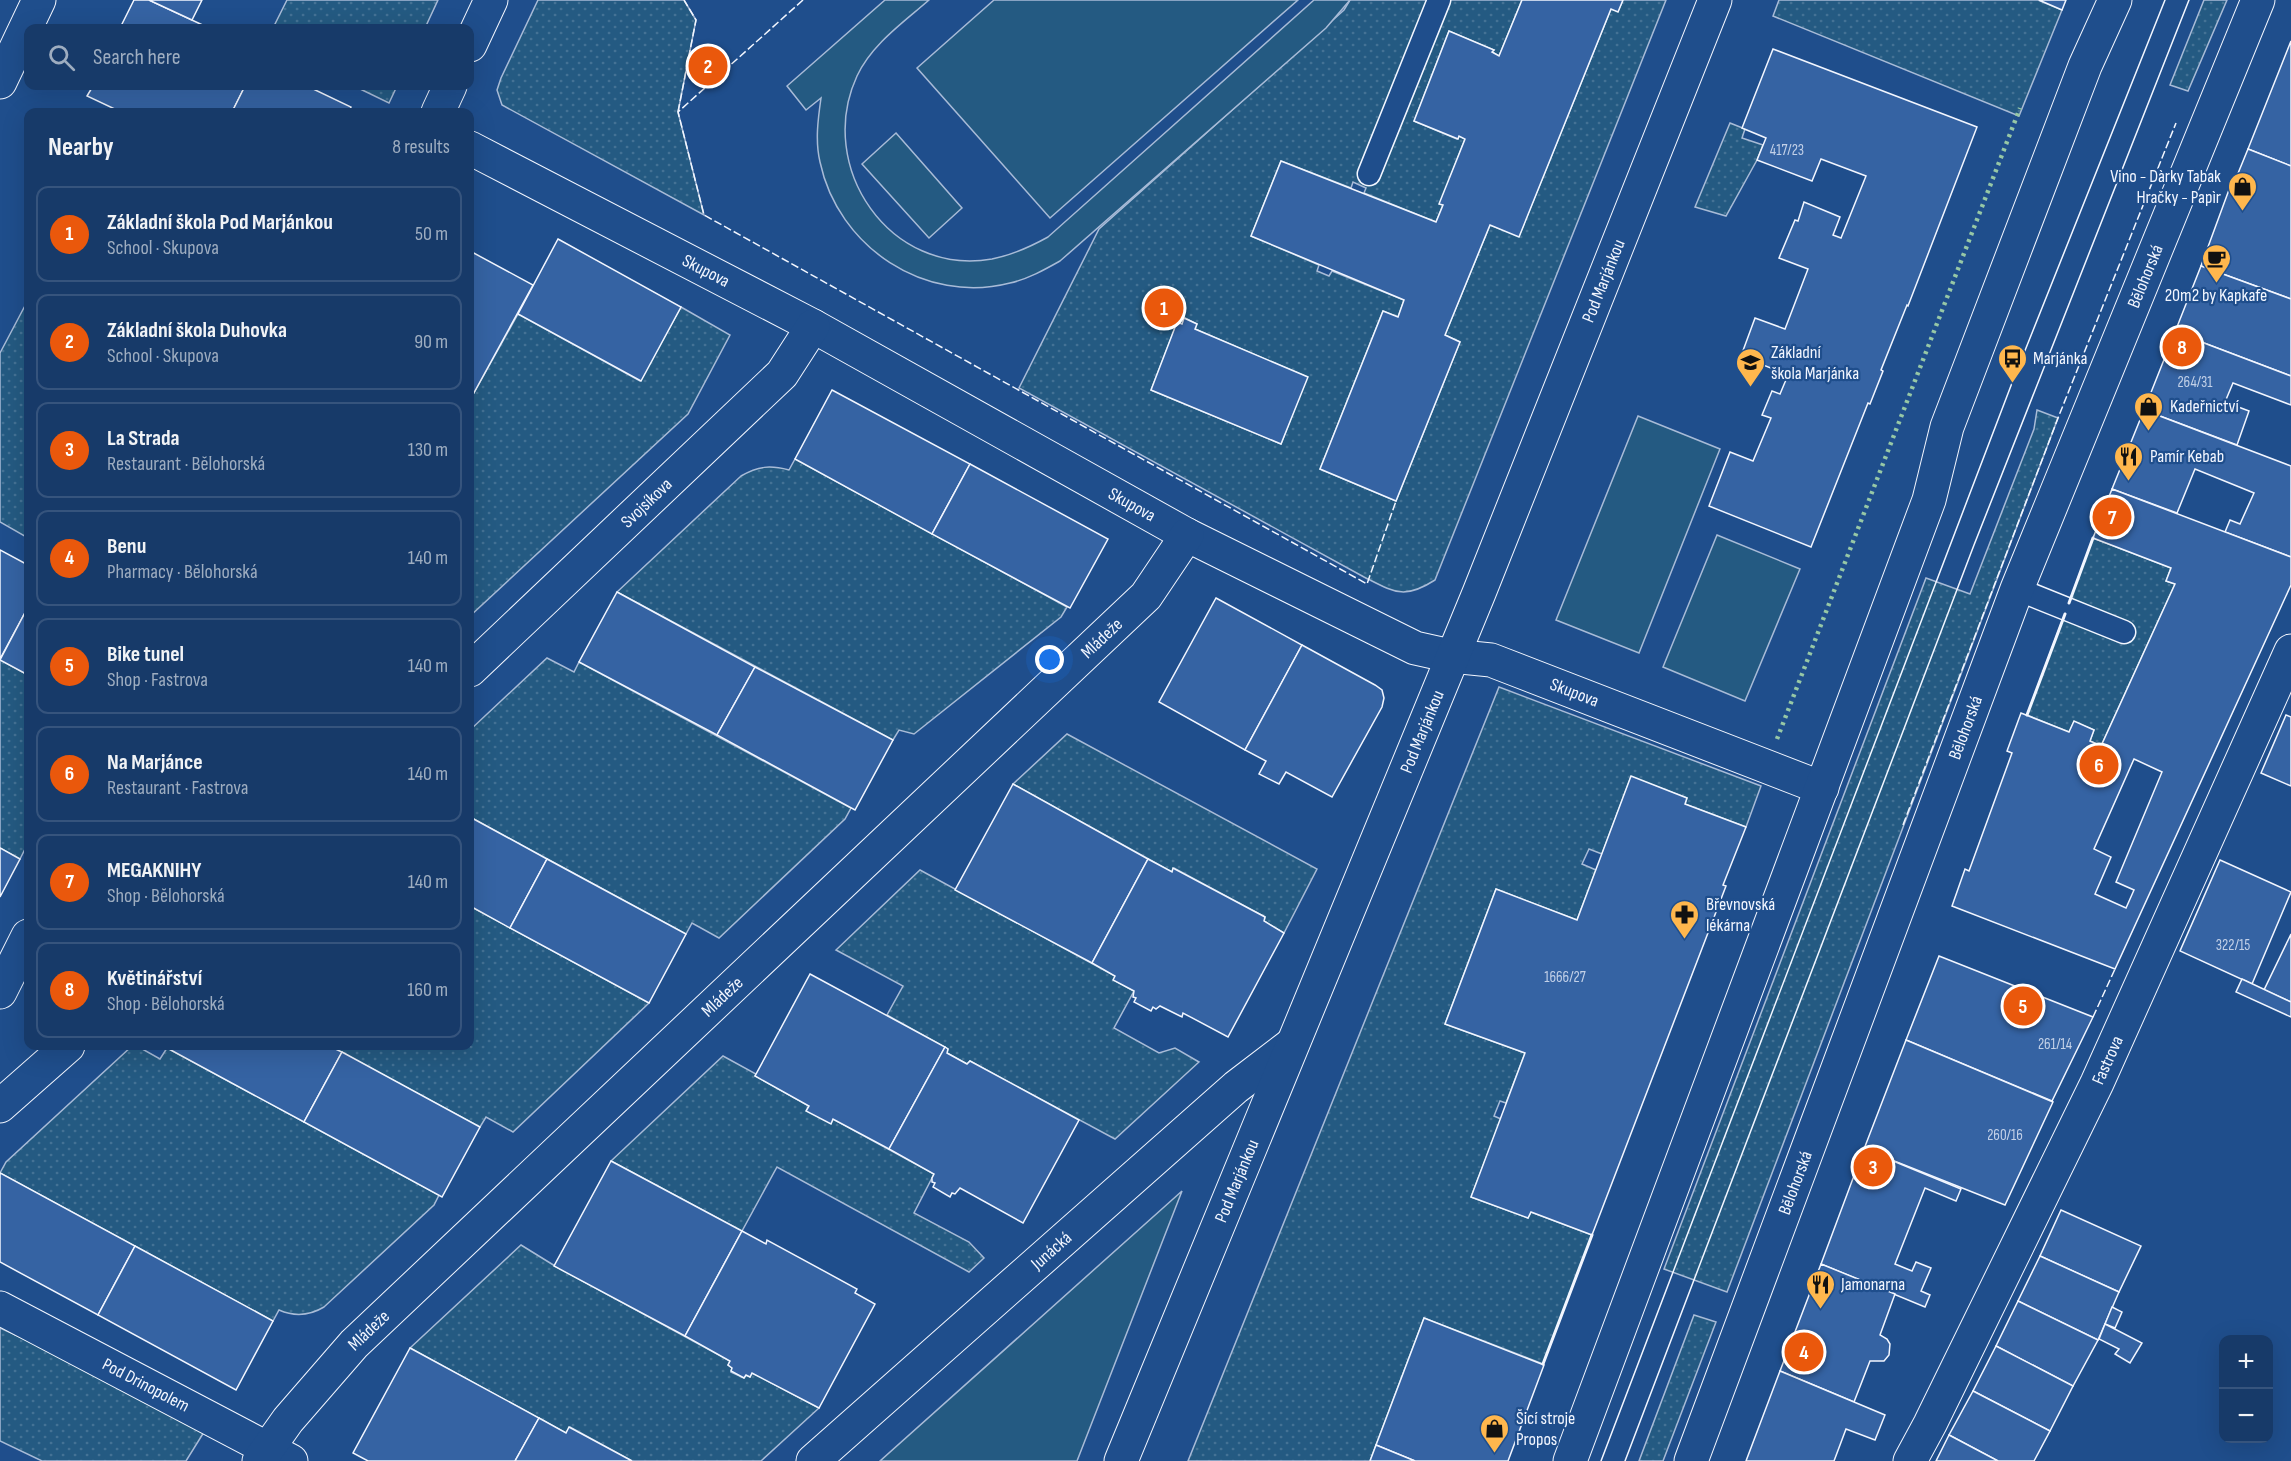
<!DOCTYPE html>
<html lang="en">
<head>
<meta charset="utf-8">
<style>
	:root { --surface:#173a69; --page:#20416f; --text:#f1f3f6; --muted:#9eadc0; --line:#36547d; --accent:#ea580c }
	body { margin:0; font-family:"Sofia Sans Condensed",sans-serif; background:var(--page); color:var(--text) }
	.controls { position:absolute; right:18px; bottom:18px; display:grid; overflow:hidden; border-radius:12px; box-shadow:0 6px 24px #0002 }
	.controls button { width:54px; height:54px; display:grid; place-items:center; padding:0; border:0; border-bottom:2px solid var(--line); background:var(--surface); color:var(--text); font:30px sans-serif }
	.you { position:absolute; left:1050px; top:660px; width:21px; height:21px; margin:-15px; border:4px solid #fff; border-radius:50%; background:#1a73e8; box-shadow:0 0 0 9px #1a73e833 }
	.badge { display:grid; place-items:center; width:39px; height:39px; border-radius:50%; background:var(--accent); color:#fff; font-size:20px; font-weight:700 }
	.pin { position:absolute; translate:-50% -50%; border:3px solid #fff; box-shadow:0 2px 6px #0006 }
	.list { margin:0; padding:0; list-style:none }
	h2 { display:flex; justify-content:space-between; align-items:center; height:78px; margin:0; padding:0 24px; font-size:26px }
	h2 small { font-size:20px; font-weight:400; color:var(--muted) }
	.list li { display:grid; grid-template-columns:39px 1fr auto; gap:18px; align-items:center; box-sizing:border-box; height:96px; margin:0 12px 12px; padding:0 12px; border:2px solid var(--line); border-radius:12px }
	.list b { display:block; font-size:22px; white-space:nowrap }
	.list p { margin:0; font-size:20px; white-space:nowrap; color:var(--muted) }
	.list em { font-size:20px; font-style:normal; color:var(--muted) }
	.icon { flex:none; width:33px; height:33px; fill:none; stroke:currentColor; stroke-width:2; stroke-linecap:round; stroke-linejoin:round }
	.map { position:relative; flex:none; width:2291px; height:1461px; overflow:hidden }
	.search { position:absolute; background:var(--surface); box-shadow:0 6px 24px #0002; left:24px; top:24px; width:450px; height:66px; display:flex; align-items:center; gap:15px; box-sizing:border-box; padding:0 21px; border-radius:12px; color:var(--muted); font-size:22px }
	.panel { position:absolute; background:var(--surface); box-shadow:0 6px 24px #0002; left:24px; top:108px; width:450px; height:942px; border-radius:12px }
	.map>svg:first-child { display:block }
</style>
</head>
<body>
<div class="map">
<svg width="2291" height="1461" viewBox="0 0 2291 1461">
	<defs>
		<pattern id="grass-dots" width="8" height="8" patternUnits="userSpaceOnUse" patternTransform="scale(1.5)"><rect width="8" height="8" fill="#245a82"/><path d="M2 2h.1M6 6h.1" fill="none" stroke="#447295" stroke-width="1.8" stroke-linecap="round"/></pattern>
	</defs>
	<rect width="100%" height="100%" fill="#1f4e8c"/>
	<g fill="url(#grass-dots)" stroke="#a8bbd7" stroke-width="1.5" fill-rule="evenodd">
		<path d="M287,0H438L425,28H273Z"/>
		<path d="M538,0H684L696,20L678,112L704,215L502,105L497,90L501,78Z"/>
		<path d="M1350,0H1522L1499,56L1492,52L1494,50L1449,31L1414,121L1457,139L1459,136L1465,139L1440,204L1443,205L1436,222L1364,193L1366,188L1353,182L1351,188L1281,161L1251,236L1319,265L1317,271L1329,276L1332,271L1404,300L1398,317L1383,311L1320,469L1396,501L1460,342L1445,335L1490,225L1519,236L1611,9L1618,11L1623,0H1666L1435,580C1404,600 1394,592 1364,577L1019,388L1099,229L1344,10ZM1185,318L1197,324L1195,329L1307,377L1281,444L1151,390L1177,323L1182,324Z"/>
		<path d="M1779,0H2038L2062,10L2019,116L1773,16Z"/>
		<path d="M2204,0H2227L2188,91L2170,85Z"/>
		<path d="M354,86H397L389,103Z"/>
		<path d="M1730,123L1745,129L1742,138L1763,145L1757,160L1726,216L1695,207Z"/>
		<path d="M28,300V538L0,522V353Z"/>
		<path d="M681,307L730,335L688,414L470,616V400L518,314L640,381Z"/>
		<path d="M2037,410L2058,418L1727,1292L1664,1269L1926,578L1970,594L2034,429Z"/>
		<path d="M795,459L1067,607L1061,617L914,734L899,730L893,740L617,592L741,476C758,466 770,465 789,470Z"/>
		<path d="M2093,538L2171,568L2166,581L2175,584L2101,746L2090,741L2094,730L2074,722L2069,732L2027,715Z"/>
		<path d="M547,658L574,672L579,662L851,808L845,819L719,938L692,923L686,934L470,817V730Z"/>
		<path d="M0,660L28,675V843L20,859L0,848Z"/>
		<path d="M1499,687L1761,786L1746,827L1685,804L1687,798L1631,777L1602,854L1589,849L1582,864L1596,870L1577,920L1496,889L1445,1024L1525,1053L1506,1103L1500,1101L1494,1116L1501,1119L1471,1197L1528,1218L1531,1212L1592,1235L1543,1364L1424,1318L1370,1461H1188Z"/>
		<path d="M1067,734L1317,869L1284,933L1264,921L1265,917L1174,868L1172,872L1013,784Z"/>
		<path d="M920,870L1115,976L1114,980L1134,991L1114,1028L1159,1053L1175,1048L1199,1062L1115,1139L970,1061L967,1064L947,1053L948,1049L887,1015L903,986L836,950Z"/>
		<path d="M470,906L649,1003L513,1132L486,1117L480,1127L329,1046H470Z"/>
		<path d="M132,1046H137L160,1059L167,1048L439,1195L434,1205L324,1307C309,1316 295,1317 279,1310L273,1321L0,1173L6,1162Z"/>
		<path d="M723,1056L756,1074L755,1076L809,1106L807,1110L831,1123L833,1119L934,1174L914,1213L969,1242L984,1258L969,1272L777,1167L742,1231L611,1161Z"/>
		<path d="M521,1245L555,1266L730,1361L728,1365L732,1368L731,1372L744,1378L746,1375L750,1377L752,1373L819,1408L761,1461H632L570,1427L566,1433L410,1348Z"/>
		<path d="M1694,1315L1716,1322L1663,1461H1639Z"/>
		<path d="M0,1328L209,1424L186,1461H42L0,1441Z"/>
	</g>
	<g fill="#245a82" stroke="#a8bbd7" stroke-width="1.5">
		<path d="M885,0H929C904,22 872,44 857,76C815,167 890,277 992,259C1012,255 1030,247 1048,237L1314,0H1350L1326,28L1060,261C1044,270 1028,279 1010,283C925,305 838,247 820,162C815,141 818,119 821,98L806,110L787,86Z"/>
		<path d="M994,0H1298L1050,218L917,68Z"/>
		<path d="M896,133L962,208L929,238L862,164Z"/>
		<path d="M1638,416L1720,449L1639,653L1556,620Z"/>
		<path d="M1717,535L1800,569L1745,701L1663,667Z"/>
		<path d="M1182,1191L1077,1461H880Z"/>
	</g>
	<g fill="#3563a3" stroke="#f2f6ff" stroke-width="1.5" fill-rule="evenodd">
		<path d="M134,0H149L209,28H120Z"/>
		<path d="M149,0H202L192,20Z"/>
		<path d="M1522,0H1623L1618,12L1611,9L1519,237L1490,225L1445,335L1460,342L1396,501L1320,469L1383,311L1398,317L1404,300L1251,236L1281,161L1436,222L1443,205L1439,204L1465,139L1459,136L1458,139L1414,121L1449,31L1494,50L1492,52L1499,56Z"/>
		<path d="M2039,0H2066L2062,10Z"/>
		<path d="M2291,41V166L2248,149Z"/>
		<path d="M1773,49L1977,127L1908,306L1907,305L1881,370L1883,371L1870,404L1868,403L1811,547L1709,506L1730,452L1753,461L1771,418L1762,415L1772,391L1780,394L1788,375L1741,356L1755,318L1785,329L1808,269L1779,258L1795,220L1798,221L1804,202L1840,217L1833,235L1841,238L1866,176L1821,159L1812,181L1757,160L1766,138L1742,128Z"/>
		<path d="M93,86H245L232,112H121L87,96Z"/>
		<path d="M245,86H307L351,107L349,112H232Z"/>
		<path d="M2248,149L2291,166V299L2201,266L2230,187L2232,188Z"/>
		<path d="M558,239L681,307L641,381L518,314Z"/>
		<path d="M470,251L533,285L470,400Z"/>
		<path d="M2201,266L2291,299V376L2175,332Z"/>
		<path d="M1184,318L1197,324L1195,329L1308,377L1281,444L1151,390L1177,322L1182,324Z"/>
		<path d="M2175,332L2291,376V405L2233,383L2225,402L2249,411L2237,445L2144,410Z"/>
		<path d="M832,390L970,464L932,534L795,459Z"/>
		<path d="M2144,410L2291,466V557L2225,532L2230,520L2240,524L2254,493L2195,469L2177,513L2112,489Z"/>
		<path d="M970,464L1108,539L1070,608L932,534Z"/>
		<path d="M2112,489L2291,557V585L2115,969L1952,906L1965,869L1969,871L2012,753L2007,751L2021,713L2069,732L2074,721L2094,730L2090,741L2101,746L2175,584L2166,581L2171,568L2093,538ZM2134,759L2162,772L2116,882L2134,890L2126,908L2095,894L2111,857L2094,849Z"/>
		<path d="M0,550L28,565V607L0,659Z"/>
		<path d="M617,592L755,667L717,735L579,662Z"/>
		<path d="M1216,598L1302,645L1245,750L1159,702Z"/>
		<path d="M28,607V675L0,660Z"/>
		<path d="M1302,645L1375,685L1382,690L1384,698L1382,707L1332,797L1286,772L1279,784L1259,774L1266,761L1245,750Z"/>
		<path d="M755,667L893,740L855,810L717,735Z"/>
		<path d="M2286,715L2291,717V786L2261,773Z"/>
		<path d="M1631,776L1687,798L1685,804L1746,827L1723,885L1726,886L1592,1235L1531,1212L1528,1218L1471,1197L1525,1053L1445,1024L1496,889L1577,920Z"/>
		<path d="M1013,784L1148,859L1092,963L955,890Z"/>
		<path d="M470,817L547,859L510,928L470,906Z"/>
		<path d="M0,848L20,859L0,897Z"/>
		<path d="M547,859L686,934L649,1003L510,928Z"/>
		<path d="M1148,859L1172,872L1173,868L1265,917L1264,921L1284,933L1228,1037L1183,1013L1182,1017L1160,1006L1156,1009L1153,1007L1151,1011L1134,1002L1136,998L1133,997L1134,991L1113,980L1115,976L1092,963Z"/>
		<path d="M2220,860L2291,892L2252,984L2180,951Z"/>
		<path d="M2291,934V1002L2264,990Z"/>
		<path d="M1939,956L2093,1017L2052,1101L1906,1040Z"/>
		<path d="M810,974L945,1047L889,1149L833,1119L831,1124L806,1111L809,1106L755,1076Z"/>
		<path d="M2242,979L2291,1002V1017L2236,992Z"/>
		<path d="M1906,1040L2053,1102L2005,1205L1864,1149Z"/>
		<path d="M168,1046H329L342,1052L304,1122L167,1048Z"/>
		<path d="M945,1047L948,1049L947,1053L967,1064L970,1061L1079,1120L1023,1223L960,1188L955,1194L952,1193L950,1197L933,1187L935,1183L932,1182V1178L934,1174L889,1149Z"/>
		<path d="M342,1052L480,1127L442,1197L304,1122Z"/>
		<path d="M1864,1149L1961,1189L1956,1201L1925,1188L1895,1264L1912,1271L1916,1262L1931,1268L1921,1291L1930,1295L1925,1307L1821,1264Z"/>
		<path d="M611,1161L742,1231L685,1336L554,1266Z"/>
		<path d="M0,1173L135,1246L98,1315L0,1262Z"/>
		<path d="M2061,1210L2141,1246L2119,1292L2040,1256Z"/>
		<path d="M742,1231L766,1244L767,1240L857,1289L855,1293L875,1304L819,1408L752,1373L750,1377L746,1375L744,1378L731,1371L732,1368L728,1365L730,1361L685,1336Z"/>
		<path d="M135,1246L273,1321L236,1390L98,1315Z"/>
		<path d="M2040,1256L2119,1292L2098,1340L2018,1301Z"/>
		<path d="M1821,1264L1895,1294L1880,1335L1887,1339L1890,1344L1889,1355L1884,1361H1870L1854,1402L1780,1371Z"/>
		<path d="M2018,1301L2098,1340L2073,1386L1996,1346Z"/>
		<path d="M2112,1307L2122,1312L2115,1328L2105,1324Z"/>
		<path d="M1424,1318L1544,1365L1508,1461H1415L1376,1445Z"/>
		<path d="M2105,1324L2142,1343L2130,1363L2115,1354L2119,1349L2099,1339Z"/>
		<path d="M1996,1346L2073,1386L2050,1431L1973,1391Z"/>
		<path d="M410,1348L539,1418L515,1461H368L353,1453Z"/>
		<path d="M1780,1371L1885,1415L1875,1440L1846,1429L1834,1461H1746Z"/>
		<path d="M1973,1391L2050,1431L2034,1461H1998L1949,1435Z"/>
		<path d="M539,1418L566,1433L569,1427L632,1461H515Z"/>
		<path d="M1949,1435L1998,1461H1936Z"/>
		<path d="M1376,1445L1415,1461H1370Z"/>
	</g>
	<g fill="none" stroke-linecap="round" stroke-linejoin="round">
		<defs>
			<g id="lane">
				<path d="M1369,174L1439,0"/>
				<path d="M2017,589L2124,632"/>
			</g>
			<g id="street">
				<path d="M470,45L491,0"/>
				<path d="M438,112L450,86"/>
				<path id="s1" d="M470,148L813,326L1187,535L1415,648L1451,656L1491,660L1822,788"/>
				<path id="s2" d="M470,670L782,374L813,326"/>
				<path d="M0,992L28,936"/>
				<path d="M0,1106L68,1046"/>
				<path id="s3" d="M0,1308L291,1461"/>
				<path id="s4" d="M259,1461L288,1420L354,1344L1146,596L1187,535"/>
				<path id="s5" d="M813,1461L1236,1087L1291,1045"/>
				<path id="s6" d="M1121,1461L1479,593L1715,0"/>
				<path id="s7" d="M1910,1461L1930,1424L2097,1083L2291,651"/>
			</g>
			<g id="secondary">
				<path d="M1570,1461L1929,500L1947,427L2085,66L2115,0"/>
				<path id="s8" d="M1691,1461L2017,589L2258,0"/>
			</g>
			<path id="primary" d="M0,82L39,0"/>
		</defs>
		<use href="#lane" stroke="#f2f6ff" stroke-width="25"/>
		<use href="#street" stroke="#f2f6ff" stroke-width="35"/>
		<use href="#secondary" stroke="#f2f6ff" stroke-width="35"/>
		<use href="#primary" stroke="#f2f6ff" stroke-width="35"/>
		<use href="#lane" stroke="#1f4e8c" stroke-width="22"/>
		<use href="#street" stroke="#1f4e8c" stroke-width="33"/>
		<use href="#secondary" stroke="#1f4e8c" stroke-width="33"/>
		<use href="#primary" stroke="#1f4e8c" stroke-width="33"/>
		<g stroke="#f2f6ff" stroke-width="1.5">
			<path d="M1601,1461L2012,383L2165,0"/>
			<path d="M1625,1461L1974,545L2189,0"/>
		</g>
		<path stroke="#97c8a6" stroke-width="4.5" stroke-dasharray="3 4.5" stroke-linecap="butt" d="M1777,739L2020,108"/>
		<g stroke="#f2f6ff" stroke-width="1.5" stroke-dasharray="8 3" stroke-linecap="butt">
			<path d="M803,0L678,112L704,215L1367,584L1396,501"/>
			<path d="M678,112L696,20L684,0"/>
			<path d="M1903,825L2058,418L2176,123"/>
			<path d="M2093,1017L2115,969"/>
		</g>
		<g stroke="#f2f6ff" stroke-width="3">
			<path d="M2069,603L2093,538"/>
			<path d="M2027,715L2065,614"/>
			<path d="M1543,1364L1592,1235"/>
		</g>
	</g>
	<defs>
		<symbol id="shop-pin" viewBox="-11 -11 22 30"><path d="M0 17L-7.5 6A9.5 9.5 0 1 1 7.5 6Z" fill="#ffb74d" stroke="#1f4e8c"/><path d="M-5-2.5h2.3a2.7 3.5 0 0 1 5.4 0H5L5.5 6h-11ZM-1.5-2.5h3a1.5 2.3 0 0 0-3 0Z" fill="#111"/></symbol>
		<symbol id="cafe-pin" viewBox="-11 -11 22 30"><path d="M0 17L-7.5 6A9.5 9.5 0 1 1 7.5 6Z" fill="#ffb74d" stroke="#1f4e8c"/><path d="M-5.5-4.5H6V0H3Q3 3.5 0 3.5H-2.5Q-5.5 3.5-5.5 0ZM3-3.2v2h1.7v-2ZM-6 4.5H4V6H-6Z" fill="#111"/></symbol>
		<symbol id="bus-pin" viewBox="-11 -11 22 30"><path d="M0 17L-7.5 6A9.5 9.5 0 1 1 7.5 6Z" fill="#ffb74d" stroke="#1f4e8c"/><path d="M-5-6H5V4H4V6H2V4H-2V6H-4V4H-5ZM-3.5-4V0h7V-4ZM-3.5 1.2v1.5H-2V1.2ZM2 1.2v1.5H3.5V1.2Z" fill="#111"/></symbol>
		<symbol id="school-pin" viewBox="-11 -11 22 30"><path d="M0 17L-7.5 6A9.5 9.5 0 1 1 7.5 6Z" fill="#ffb74d" stroke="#1f4e8c"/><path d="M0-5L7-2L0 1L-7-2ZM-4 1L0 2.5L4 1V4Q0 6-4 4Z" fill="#111"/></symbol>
		<symbol id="restaurant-pin" viewBox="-11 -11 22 30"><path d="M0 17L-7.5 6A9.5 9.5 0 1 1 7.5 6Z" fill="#ffb74d" stroke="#1f4e8c"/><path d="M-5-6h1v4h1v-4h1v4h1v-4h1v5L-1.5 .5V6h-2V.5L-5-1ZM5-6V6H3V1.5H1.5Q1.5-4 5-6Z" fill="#111"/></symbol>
		<symbol id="pharmacy-pin" viewBox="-11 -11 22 30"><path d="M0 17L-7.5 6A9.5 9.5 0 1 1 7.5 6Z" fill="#ffb74d" stroke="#1f4e8c"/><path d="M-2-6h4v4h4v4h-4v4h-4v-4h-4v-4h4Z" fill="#111"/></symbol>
	</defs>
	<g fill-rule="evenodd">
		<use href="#shop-pin" x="2226" y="170" width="33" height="45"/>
		<use href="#cafe-pin" x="2200" y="242" width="33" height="45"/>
		<use href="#bus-pin" x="1996" y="342" width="33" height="45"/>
		<use href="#school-pin" x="1734" y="346" width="33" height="45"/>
		<use href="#shop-pin" x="2132" y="390" width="33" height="45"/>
		<use href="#restaurant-pin" x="2112" y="440" width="33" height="45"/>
		<use href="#pharmacy-pin" x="1668" y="898" width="33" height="45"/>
		<use href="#restaurant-pin" x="1804" y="1268" width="33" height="45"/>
		<use href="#shop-pin" x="1478" y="1412" width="33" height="45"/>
	</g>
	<g text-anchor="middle" stroke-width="4.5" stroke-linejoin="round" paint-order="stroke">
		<g font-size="15" fill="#c3d1e8">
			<text x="1787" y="155">417/23</text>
			<text x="2195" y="387">264/31</text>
			<text x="2233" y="950">322/15</text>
			<text x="1565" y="982">1666/27</text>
			<text x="2055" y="1049">261/14</text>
			<text x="2005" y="1140">260/16</text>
		</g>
		<g font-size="18" fill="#f2f6ff" stroke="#1f4e8c" text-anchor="start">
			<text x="2221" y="182" text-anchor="end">Vino - Dàrky Tabak<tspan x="2221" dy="21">Hračky - Papìr</tspan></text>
			<text x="2216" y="301" text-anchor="middle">20m2 by Kapkafe</text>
			<text x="1771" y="358">Základní<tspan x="1771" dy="21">škola Marjánka</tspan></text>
			<text x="2033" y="364">Marjánka</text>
			<text x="2170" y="412">Kadeřnictví</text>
			<text x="2150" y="462">Pamír Kebab</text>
			<text x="1706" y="910">Břevnovská<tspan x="1706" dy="21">lékárna</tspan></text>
			<text x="1841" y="1290">Jamonarna</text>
			<text x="1516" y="1424">Šicí stroje<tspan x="1516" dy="21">Propos</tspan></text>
		</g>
		<g font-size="18" fill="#f2f6ff" stroke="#1f4e8c">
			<text dy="6" stroke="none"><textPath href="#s1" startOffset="266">Skupova</textPath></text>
			<text dy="6" stroke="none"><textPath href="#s8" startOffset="1269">Bělohorská</textPath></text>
			<text dy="6" stroke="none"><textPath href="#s6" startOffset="1275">Pod Marjánkou</textPath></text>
			<text dy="6" stroke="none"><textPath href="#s2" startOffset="243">Svojsíkova</textPath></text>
			<text dy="6" stroke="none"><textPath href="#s1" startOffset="752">Skupova</textPath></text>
			<text dy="6" stroke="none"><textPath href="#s4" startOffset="1179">Mládeže</textPath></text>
			<text dy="6" stroke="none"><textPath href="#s1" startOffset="1236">Skupova</textPath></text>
			<text dy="6" stroke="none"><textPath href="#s8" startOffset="783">Bělohorská</textPath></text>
			<text dy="6" stroke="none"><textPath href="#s6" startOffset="789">Pod Marjánkou</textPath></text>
			<text dy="6" stroke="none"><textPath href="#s4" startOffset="657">Mládeže</textPath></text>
			<text dy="6" stroke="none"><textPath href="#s7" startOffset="447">Fastrova</textPath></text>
			<text dy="6" stroke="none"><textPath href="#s6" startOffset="303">Pod Marjánkou</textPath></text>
			<text dy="6" stroke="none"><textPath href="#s8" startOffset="297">Bělohorská</textPath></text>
			<text dy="6" stroke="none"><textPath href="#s5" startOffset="318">Junácká</textPath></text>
			<text dy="6" stroke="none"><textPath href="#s4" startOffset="171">Mládeže</textPath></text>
			<text dy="6" stroke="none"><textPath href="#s3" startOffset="165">Pod Drinopolem</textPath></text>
		</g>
	</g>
</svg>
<div class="controls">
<button>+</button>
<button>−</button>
</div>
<div class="you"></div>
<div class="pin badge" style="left:1164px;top:308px">1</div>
<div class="pin badge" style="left:708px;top:66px">2</div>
<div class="pin badge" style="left:1873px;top:1167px">3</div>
<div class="pin badge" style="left:1804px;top:1352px">4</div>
<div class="pin badge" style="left:2023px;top:1006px">5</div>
<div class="pin badge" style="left:2099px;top:765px">6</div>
<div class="pin badge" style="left:2112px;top:517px">7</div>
<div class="pin badge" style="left:2182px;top:347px">8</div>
<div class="search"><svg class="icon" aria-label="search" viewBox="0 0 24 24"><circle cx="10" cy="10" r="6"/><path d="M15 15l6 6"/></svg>Search here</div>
<section class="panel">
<h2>Nearby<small>8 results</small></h2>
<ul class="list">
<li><span class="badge">1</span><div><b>Základní škola Pod Marjánkou</b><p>School · Skupova</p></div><em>50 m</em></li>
<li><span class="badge">2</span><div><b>Základní škola Duhovka</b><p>School · Skupova</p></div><em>90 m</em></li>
<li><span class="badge">3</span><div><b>La Strada</b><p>Restaurant · Bělohorská</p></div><em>130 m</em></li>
<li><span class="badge">4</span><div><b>Benu</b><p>Pharmacy · Bělohorská</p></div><em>140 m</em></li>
<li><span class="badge">5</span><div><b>Bike tunel</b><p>Shop · Fastrova</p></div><em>140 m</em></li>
<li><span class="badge">6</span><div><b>Na Marjánce</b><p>Restaurant · Fastrova</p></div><em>140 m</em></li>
<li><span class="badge">7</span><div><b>MEGAKNIHY</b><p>Shop · Bělohorská</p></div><em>140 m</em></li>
<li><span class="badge">8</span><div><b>Květinářství</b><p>Shop · Bělohorská</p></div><em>160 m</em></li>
</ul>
</section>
</div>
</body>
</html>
